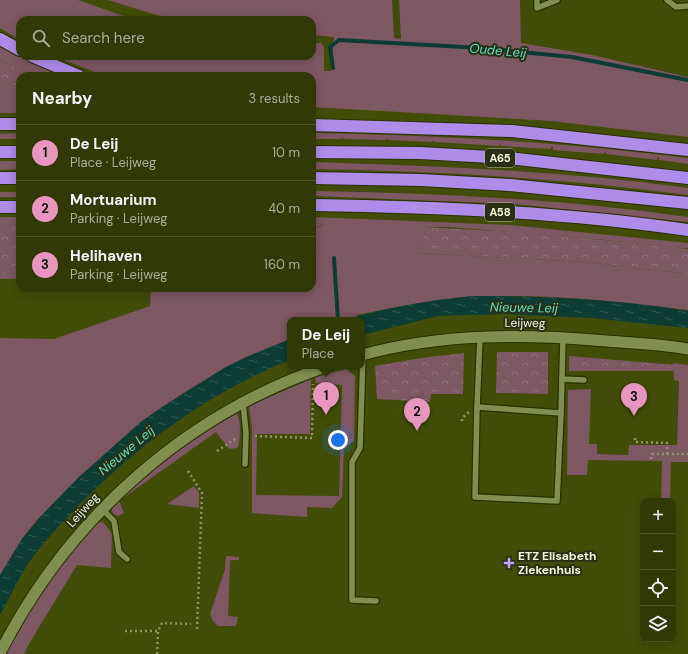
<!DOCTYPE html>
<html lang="en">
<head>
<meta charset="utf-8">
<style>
	:root { --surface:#313a06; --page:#394110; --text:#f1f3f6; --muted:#a8ad9b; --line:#4c5428; --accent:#e797bd }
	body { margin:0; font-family:"DM Sans",sans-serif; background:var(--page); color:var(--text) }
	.controls { position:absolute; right:12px; bottom:12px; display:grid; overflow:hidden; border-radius:8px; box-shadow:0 2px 10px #0003 }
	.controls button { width:36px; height:36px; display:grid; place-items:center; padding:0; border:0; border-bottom:1px solid var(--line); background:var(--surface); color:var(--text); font:20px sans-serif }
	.you { position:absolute; left:338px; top:440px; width:14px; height:14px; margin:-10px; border:3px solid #fff; border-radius:50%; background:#1a73e8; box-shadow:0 0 0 6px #1a73e833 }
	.badge { display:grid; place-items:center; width:26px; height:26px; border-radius:50%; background:var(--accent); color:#111; font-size:13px; font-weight:700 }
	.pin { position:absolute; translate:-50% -33px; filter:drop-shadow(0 1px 2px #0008) }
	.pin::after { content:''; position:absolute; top:21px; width:14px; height:12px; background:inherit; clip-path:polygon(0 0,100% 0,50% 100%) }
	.popup { position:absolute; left:287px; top:317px; width:78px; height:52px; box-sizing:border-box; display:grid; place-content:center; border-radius:8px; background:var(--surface); filter:drop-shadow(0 1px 3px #0005); font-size:13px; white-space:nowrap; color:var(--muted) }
	.popup b { font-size:15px; color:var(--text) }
	.popup::after { content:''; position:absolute; left:50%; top:100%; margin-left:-8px; border:8px solid transparent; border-top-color:var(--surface) }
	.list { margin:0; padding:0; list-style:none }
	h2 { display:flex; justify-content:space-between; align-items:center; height:52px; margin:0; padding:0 16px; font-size:17px }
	h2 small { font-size:13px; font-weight:400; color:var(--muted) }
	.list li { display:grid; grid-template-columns:26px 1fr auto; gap:12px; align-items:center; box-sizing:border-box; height:56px; padding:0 16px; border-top:1px solid var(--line) }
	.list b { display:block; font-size:15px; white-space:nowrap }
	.list p { margin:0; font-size:13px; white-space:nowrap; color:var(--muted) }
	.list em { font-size:13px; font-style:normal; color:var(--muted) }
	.icon { flex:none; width:22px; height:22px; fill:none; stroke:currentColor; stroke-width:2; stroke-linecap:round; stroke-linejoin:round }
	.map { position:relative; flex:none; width:688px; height:654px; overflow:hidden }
	.search { position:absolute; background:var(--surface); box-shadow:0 2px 10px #0003; left:16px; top:16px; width:300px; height:44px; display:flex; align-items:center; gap:10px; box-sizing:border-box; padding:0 14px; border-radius:12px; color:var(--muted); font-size:15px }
	.panel { position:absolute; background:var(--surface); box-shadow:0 2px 10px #0003; left:16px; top:72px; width:300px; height:220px; border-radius:12px }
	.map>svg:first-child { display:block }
</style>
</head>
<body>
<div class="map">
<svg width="688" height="654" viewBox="0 0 688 654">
	<defs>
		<pattern id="forest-crowns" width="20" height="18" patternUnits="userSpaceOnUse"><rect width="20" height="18" fill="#7d5762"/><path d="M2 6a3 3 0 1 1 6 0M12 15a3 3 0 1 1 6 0" fill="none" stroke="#907078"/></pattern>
		<pattern id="water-ripples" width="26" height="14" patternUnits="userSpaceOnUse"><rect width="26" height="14" fill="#0d3c34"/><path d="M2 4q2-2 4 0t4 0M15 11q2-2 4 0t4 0" fill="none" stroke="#315951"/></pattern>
	</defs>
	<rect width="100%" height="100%" fill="#414d08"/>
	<g fill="#7d5762">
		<path d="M0,0H78L135,20H20V40L0,28Z"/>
		<path d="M108,0H392L394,38L401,39L399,0H520L521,43L592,55L688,77V137L551,121L312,107V76H105L54,56H312V43H321L324,47V71H331L334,37L312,35V20H179L153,14Z"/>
		<path d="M0,44L20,56L67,76H35L0,60Z"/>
		<path d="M0,79L20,89V113H0Z"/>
		<path d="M20,133V139H0V134Z"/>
		<path d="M312,133C438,135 563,142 688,158V164L659,160V157H657V160L606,154V151L604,154L553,150V147H551V149L501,146L499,143V146L434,142V140L432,142L388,140V138L386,140L343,139V137L341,139H312Z"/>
		<path d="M0,161H20V169L0,170Z"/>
		<path d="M312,162C438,166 563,171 688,188V195C563,178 438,171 312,169Z"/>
		<path d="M312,191C437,193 564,199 688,217V222L515,204L312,196Z"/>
		<rect x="0" y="192" width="20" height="5"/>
		<rect x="0" y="217" width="20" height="7"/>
		<path d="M312,217L510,225L688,243V248H680L688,249V252L665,246L594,239L449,227H423V243L417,253L586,262L688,274V310C619,302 548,293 479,297C437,299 397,307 356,315L358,316L343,320H290V339L193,387L142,421L79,477L38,519L22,539L0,575V338L54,339L150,306L151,288H312V257L319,255L314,229L325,224L312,223Z"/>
		<path d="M20,273V279H0V274Z"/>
		<path d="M673,363L688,365V462H671L670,498H661L662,461L588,460L587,475H567L568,390L591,389L589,444H597V454L628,455L629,445H677L679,381L674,380Z"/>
		<path d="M346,369L355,376L354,441L344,449L342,497L332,508L307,507V517L252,513V428L249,406L311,379L310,434H257L256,495L339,496L342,385L316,383L315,377Z"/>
		<path d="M236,412C242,421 240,438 238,448L229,449L216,432L119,501L124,513L118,516L113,514L111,506L172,451Z"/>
		<path d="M194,486L199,493V508L167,504Z"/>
		<path d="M103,522L112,534L111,568L77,565L30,642L24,654H6L22,622L54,574L96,523Z"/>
		<path d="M226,556L239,557V560H230L228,616L238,617L236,626H218L213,621L210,614L225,569Z"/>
	</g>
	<g fill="url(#forest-crowns)">
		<path d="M0,60L35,76H20V89L0,79Z"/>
		<path d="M312,223L329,224L321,225L314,229L319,256L312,257Z"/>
		<path d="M0,224H20V273L0,274Z"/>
		<path d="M423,227L515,232L668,246L688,252V274L586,262L417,253L423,243Z"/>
		<path d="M497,352H548V394L496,393Z"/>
		<path d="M464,353L463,394H431L430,402L377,399L375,366L421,358Z"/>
		<path d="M569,356L688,366V371H569Z"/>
	</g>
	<g fill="url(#water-ripples)">
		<path d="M472,296C544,296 617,299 688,311V328L591,318L505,314L438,316L362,335V320H343C386,308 428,300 472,296Z"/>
		<path d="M290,339V360C209,392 138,445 77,507C62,523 46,539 33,557C20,574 11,596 0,615V575L22,539L38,519L79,477L142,421L162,407L224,368L246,357Z"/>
	</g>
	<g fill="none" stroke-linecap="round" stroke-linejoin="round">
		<g stroke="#0d3c34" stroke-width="4">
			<path d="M333,68L330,47L339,40L481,48L572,57L688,80"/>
			<path d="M334,258L338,320"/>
		</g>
		<defs>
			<g id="lane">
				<path d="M537,0V8L557,0"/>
				<path d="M667,0L676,7L688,6"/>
				<path d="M480,337L477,407L561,413L563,338"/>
				<path d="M363,355L360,448L352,462V600L376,601"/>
				<path d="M562,379L584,380"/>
				<path d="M243,402L246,433L245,464"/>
				<path d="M477,407L475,497L557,501L561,413"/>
				<path d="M102,509L114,521L119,552L127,559"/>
			</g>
			<g id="street">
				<path d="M362,355C442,333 524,334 606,341C633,343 661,344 688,349"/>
				<path d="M0,653C68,519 185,414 328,366"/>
			</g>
			<g id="highway">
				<path d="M0,39L20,50"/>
				<path d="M32,56L79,76"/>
				<path d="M0,124H20"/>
				<path d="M312,125L512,131L688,150"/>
				<path d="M0,152H20"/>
				<path d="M312,152L420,153L508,158L688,178"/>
				<path d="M0,178H20"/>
				<path d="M312,178L421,180L510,185L688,203"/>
				<path d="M312,205C437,207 564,212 688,230"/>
				<path d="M0,207H20"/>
			</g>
		</defs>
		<use href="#lane" stroke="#293100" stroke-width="8"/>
		<use href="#street" stroke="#293100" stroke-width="13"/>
		<use href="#highway" stroke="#293100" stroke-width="14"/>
		<g stroke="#8d9762" stroke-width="2.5" stroke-dasharray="2 3" stroke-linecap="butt">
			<path d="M462,421V418L469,412"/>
			<path d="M255,436L312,438L313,384"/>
			<path d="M635,438V442L667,443V454"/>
			<path d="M217,451L237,438"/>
			<path d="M651,459L652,454H688"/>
			<path d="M188,471L202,493L197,630"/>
			<path d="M125,631H158L162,623L191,624"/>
			<path d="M157,654L158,631"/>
		</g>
		<use href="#lane" stroke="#808f4f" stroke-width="5.5"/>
		<use href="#street" stroke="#808f4f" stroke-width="11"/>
		<use href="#highway" stroke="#ae8cea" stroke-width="12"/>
	</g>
	<path fill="#c1a8f3" stroke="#2a3015" stroke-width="1.5" d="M507 557h4v4h4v4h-4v4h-4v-4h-4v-4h4z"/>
	<g text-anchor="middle" stroke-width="4" stroke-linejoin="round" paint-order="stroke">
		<g fill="#2a3015" stroke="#b5bd9e" stroke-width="1">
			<rect x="485" y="149" width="30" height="18" rx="3"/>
			<rect x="485" y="203" width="30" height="18" rx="3"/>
		</g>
		<g font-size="11" font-weight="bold" fill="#f0f9d8">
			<text x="500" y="162">A65</text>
			<text x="500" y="216">A58</text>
		</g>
		<g font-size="12" fill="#f0f9d8" stroke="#2a3015">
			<text transform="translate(525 323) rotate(1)" y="4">Leijweg</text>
			<text transform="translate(83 510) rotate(-48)" y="4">Leijweg</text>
		</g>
		<g font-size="12" font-weight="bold" fill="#f0f9d8" stroke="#2a3015" text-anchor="start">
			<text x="518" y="560">ETZ Elisabeth<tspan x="518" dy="14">Ziekenhuis</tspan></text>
		</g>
		<g font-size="13" font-style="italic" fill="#60ddc6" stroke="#2a3015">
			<text transform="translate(498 50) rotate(5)" y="5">Oude Leij</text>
			<text transform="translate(524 307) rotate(1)" y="5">Nieuwe Leij</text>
			<text transform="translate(126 450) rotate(-40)" y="5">Nieuwe Leij</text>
		</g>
	</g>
</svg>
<div class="controls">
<button>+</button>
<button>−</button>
<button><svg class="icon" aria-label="locate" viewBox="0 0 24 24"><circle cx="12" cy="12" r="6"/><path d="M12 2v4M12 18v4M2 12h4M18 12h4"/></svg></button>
<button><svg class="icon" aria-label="layers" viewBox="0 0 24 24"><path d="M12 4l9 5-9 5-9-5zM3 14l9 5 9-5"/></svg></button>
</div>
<div class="you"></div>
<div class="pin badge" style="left:326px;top:415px">1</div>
<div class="popup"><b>De Leij</b>Place</div>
<div class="pin badge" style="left:417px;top:431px">2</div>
<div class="pin badge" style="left:634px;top:416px">3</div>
<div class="search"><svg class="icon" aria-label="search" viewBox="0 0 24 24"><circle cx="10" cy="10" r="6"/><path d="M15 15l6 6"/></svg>Search here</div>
<section class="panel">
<h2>Nearby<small>3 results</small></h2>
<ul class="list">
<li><span class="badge">1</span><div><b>De Leij</b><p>Place · Leijweg</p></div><em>10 m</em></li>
<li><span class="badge">2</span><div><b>Mortuarium</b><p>Parking · Leijweg</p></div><em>40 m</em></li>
<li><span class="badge">3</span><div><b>Helihaven</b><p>Parking · Leijweg</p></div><em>160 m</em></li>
</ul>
</section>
</div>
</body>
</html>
